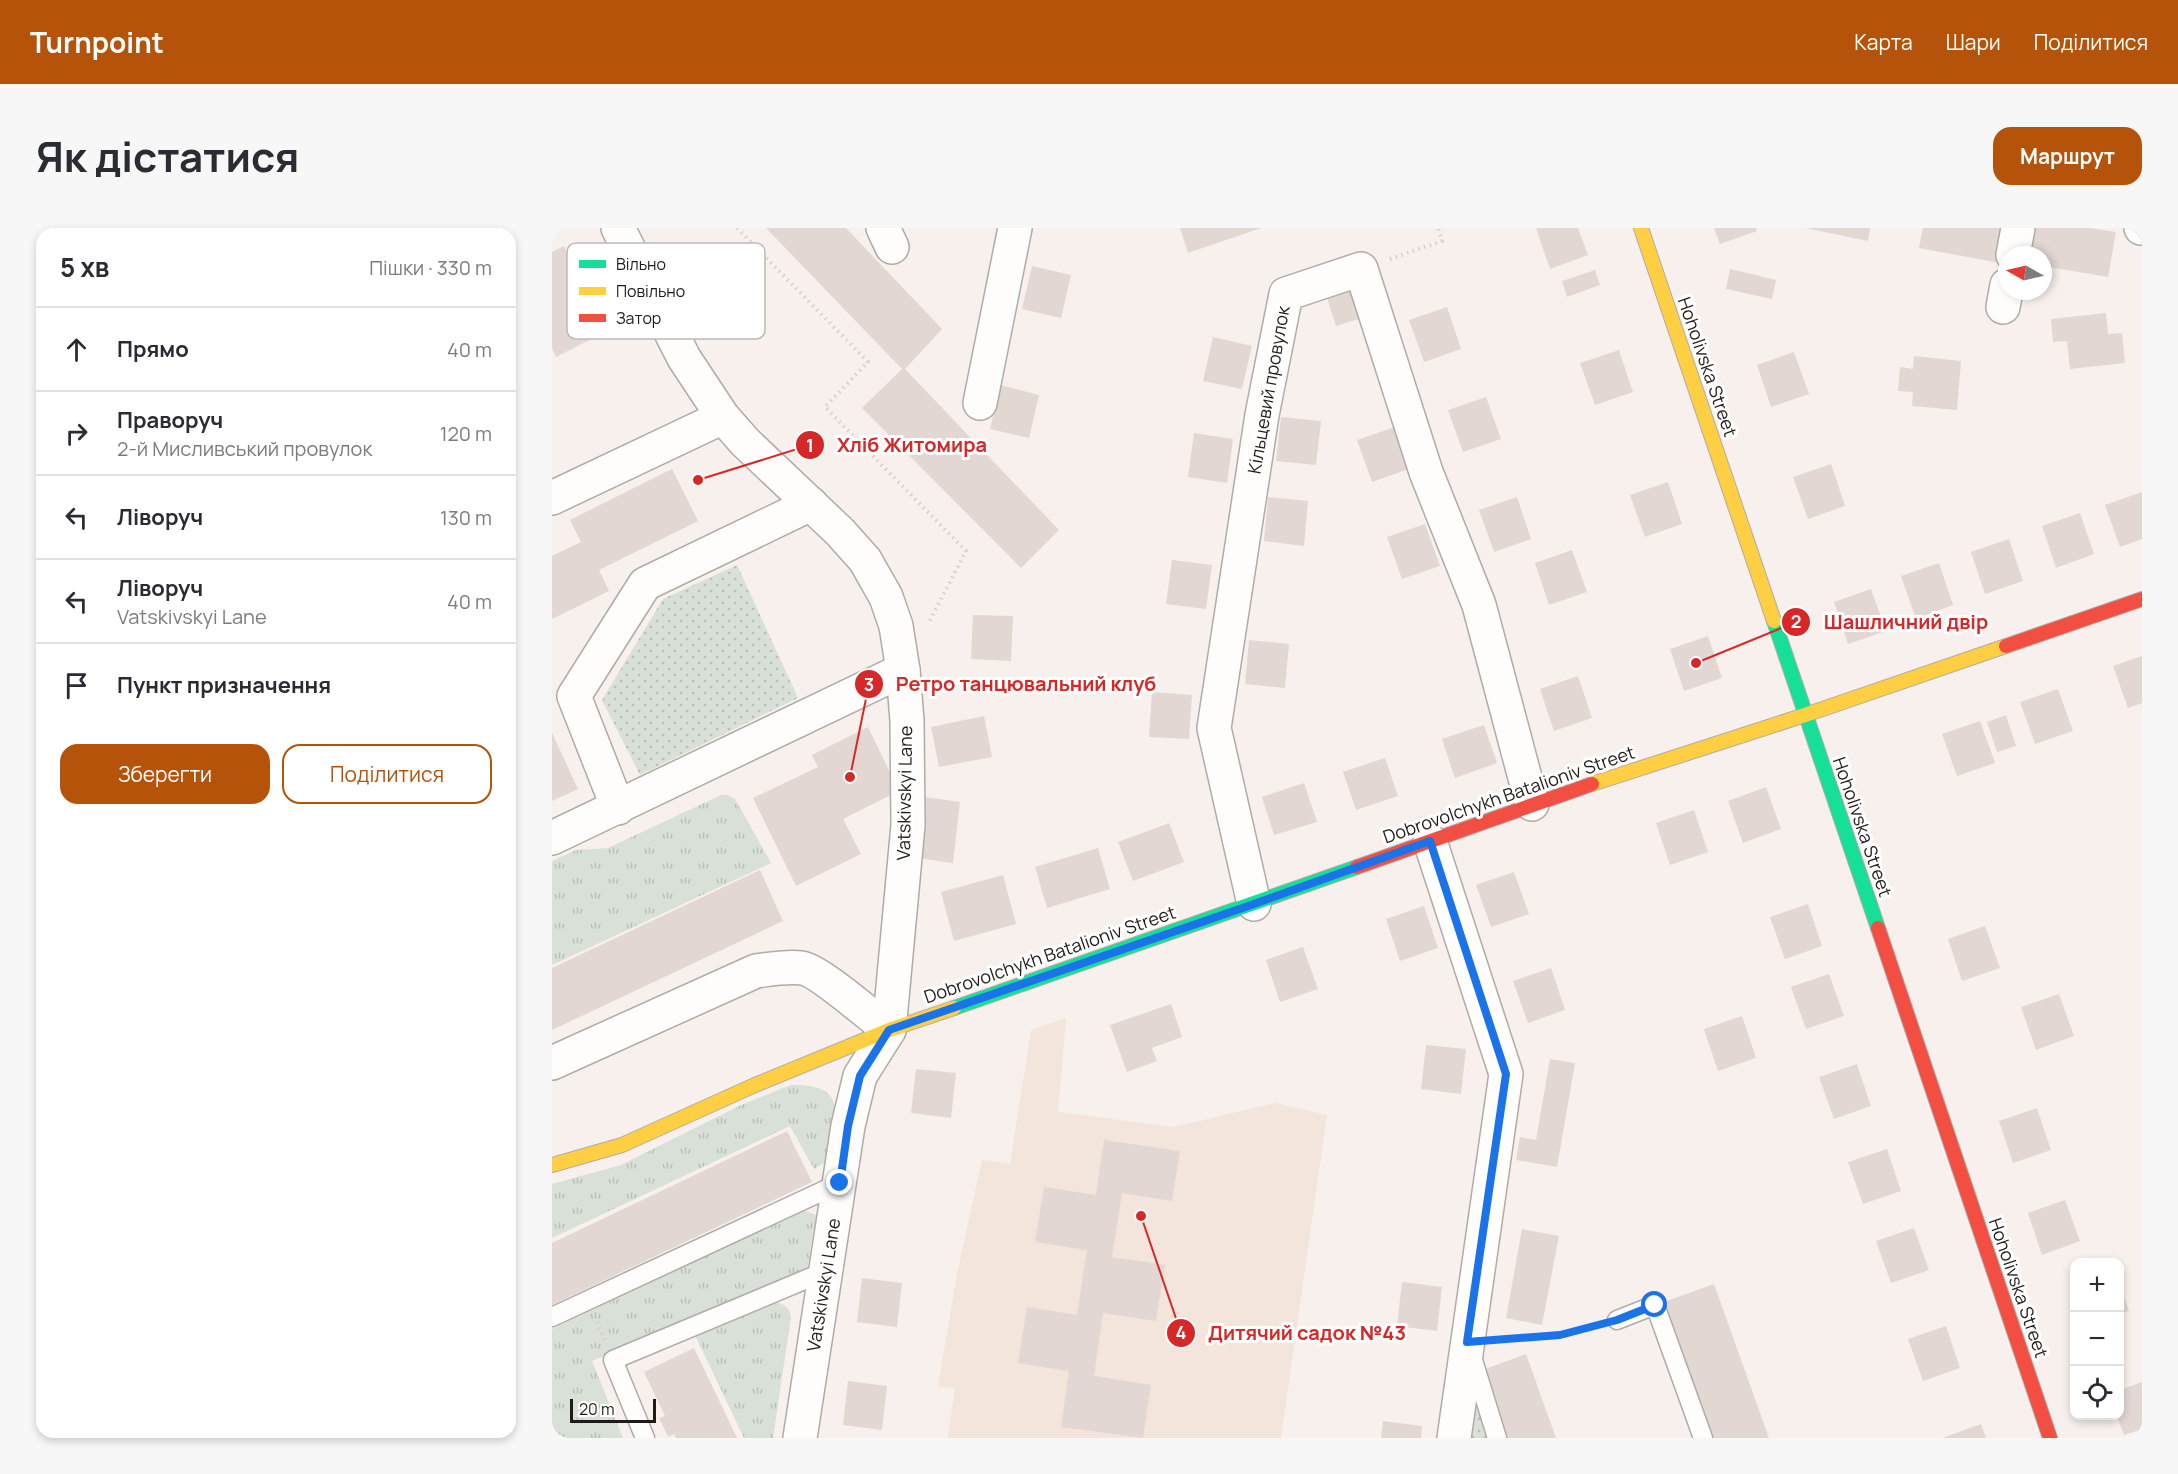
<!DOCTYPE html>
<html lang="uk">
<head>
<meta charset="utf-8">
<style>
	:root { --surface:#fff; --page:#f7f7f7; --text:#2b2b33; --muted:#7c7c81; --line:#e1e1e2; --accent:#b45309 }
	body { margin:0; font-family:Manrope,sans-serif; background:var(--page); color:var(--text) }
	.controls { position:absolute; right:18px; bottom:18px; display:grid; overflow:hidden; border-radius:12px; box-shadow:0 3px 9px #0003 }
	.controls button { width:54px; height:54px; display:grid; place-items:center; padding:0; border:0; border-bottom:2px solid var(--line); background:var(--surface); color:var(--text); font:30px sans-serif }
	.compass { position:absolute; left:1446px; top:18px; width:54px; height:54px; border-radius:50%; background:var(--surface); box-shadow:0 3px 9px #0003; rotate:278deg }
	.scale { position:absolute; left:18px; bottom:15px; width:86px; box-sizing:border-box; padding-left:6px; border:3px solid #201b19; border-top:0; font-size:16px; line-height:21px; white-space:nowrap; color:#201b19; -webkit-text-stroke:4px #fff; paint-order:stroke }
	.stop { position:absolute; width:18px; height:18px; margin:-14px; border:4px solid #1a73e8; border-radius:50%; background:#fff }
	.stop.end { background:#1a73e8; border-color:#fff; box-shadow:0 2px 6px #0008 }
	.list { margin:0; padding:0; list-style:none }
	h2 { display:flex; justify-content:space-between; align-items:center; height:78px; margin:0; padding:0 24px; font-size:26px }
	h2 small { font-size:20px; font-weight:400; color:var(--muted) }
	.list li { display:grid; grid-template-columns:39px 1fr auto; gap:18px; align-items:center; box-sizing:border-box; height:84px; padding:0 24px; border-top:2px solid var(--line) }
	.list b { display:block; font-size:22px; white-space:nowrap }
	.list p { margin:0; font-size:20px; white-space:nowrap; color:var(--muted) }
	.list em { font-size:20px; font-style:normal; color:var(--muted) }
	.actions { display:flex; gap:12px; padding:18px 24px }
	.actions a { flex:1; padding:14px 0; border:2px solid var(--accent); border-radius:18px; text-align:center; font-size:21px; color:var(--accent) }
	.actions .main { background:var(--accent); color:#fff }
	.icon { flex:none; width:33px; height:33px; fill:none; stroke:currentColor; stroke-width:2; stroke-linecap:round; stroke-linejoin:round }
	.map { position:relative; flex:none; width:1590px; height:1210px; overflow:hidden; border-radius:18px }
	header { display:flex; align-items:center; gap:36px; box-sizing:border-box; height:84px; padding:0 30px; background:var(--accent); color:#fff }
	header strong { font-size:28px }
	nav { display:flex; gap:33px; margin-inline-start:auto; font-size:21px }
	.intro { display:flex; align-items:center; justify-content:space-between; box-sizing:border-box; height:144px; padding:0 36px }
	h1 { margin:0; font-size:42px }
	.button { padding:15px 27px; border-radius:18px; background:var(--accent); color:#fff; font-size:21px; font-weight:700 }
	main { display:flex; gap:36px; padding:0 36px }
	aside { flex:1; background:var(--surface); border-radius:18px; box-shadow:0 3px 9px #0003 }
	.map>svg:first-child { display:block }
</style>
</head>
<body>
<header>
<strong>Turnpoint</strong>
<nav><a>Карта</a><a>Шари</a><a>Поділитися</a></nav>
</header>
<div class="intro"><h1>Як дістатися</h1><a class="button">Маршрут</a></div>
<main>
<aside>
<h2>5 хв<small>Пішки · 330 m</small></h2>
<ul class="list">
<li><svg class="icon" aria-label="ahead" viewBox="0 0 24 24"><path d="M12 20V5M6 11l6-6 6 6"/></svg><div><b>Прямо</b></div><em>40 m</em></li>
<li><svg class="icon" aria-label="right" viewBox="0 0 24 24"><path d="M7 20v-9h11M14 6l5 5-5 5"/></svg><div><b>Праворуч</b><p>2-й Мисливський провулок</p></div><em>120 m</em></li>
<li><svg class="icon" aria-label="left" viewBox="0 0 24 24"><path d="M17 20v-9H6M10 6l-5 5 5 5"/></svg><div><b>Ліворуч</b></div><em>130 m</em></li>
<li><svg class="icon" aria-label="left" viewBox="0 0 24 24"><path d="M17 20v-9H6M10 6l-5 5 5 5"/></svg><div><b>Ліворуч</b><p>Vatskivskyi Lane</p></div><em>40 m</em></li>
<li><svg class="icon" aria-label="arrive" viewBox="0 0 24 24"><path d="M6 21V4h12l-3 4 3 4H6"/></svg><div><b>Пункт призначення</b></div></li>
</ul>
<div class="actions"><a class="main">Зберегти</a><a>Поділитися</a></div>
</aside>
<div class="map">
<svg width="1590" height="1210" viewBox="0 0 1590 1210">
	<defs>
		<pattern id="grass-tufts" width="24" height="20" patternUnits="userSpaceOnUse" patternTransform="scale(1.5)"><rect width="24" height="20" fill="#d8e0d7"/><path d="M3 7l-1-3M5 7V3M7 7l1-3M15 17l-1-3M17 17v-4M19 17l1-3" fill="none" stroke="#b9c0b8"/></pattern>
		<pattern id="park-dots" width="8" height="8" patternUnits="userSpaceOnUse" patternTransform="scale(1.5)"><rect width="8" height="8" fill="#d8e0d7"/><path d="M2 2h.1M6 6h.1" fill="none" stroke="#b9c0b8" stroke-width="1.8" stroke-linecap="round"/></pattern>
	</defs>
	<rect width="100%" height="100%" fill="#f7f0ec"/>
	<path fill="#f3e4dc" d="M514,790L506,884L621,899L723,875L775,887L729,1210H396L403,1160L386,1158L406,1041L430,932L458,936L479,802Z"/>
	<g fill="url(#grass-tufts)">
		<path d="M169,567H176L183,571L219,635L0,737V633L24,622L56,620Z"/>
		<path d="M239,857C301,856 282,891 274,934L262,941L238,898L0,1010V956L69,937L189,877Z"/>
		<path d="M253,983L264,987L255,1043L40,1133L71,1210H0V1101L245,985Z"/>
		<path d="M224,1074C233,1077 237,1079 239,1089L221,1210H192L142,1105Z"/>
	</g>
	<g fill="url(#park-dots)">
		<path d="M185,337L246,470L88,547L50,472L111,371Z"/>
		<path d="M929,1180L938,1210H912L916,1182Z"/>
	</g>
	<g fill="#e2d7d3">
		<path d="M214,0H294L390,101L353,141L507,302L469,340L310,180L350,141Z"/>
		<path d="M628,0H709L636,25Z"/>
		<path d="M984,0H1026L1036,27L998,41Z"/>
		<path d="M1162,0H1204L1205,3L1168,16Z"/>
		<path d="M1253,0H1318L1316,13Z"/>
		<path d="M1371,0H1454L1448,35L1367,20Z"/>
		<path d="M1482,0H1537L1564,4L1556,49L1491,38V27H1477Z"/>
		<path d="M12,18L55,103L4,129L0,120V24Z"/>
		<path d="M480,38L519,47L509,90L470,81Z"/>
		<path d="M1178,41L1224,52L1220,71L1174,61Z"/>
		<path d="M1043,42L1048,57L1015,69L1010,53Z"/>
		<path d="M798,54L810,90L784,98L773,63Z"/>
		<path d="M895,79L909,121L872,134L857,92Z"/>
		<path d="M1554,85L1556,106L1570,105L1573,135L1518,141L1515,113L1501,114L1499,91Z"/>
		<path d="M661,109L700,118L690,161L651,153Z"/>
		<path d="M1067,122L1081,164L1043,177L1028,135Z"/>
		<path d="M1242,124L1257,166L1219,179L1205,137Z"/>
		<path d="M1362,128L1409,133L1405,182L1360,178L1361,164L1346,163L1348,139L1361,141Z"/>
		<path d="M448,157L487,167L477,210L438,201Z"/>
		<path d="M934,169L949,211L911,224L896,182Z"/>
		<path d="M729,189L769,193L764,237L724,233Z"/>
		<path d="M843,199L857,241L820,254L805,212Z"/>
		<path d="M642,205L681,211L675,255L636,249Z"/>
		<path d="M1279,236L1293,278L1256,291L1241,249Z"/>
		<path d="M120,241L146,293L47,342L57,363L0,391V328L29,314L18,292Z"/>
		<path d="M1116,254L1130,296L1093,309L1078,267Z"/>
		<path d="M1590,264V311L1568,319L1553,277Z"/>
		<path d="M716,269L756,273L752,318L712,313Z"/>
		<path d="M965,269L979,311L942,324L927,282Z"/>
		<path d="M1528,285L1542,326L1504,340L1490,298Z"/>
		<path d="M873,296L888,338L850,351L835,309Z"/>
		<path d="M1457,311L1471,353L1433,366L1419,324Z"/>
		<path d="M1020,322L1035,364L997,377L983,335Z"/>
		<path d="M620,332L660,337L654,381L614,376Z"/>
		<path d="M1387,335L1401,377L1364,391L1349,348Z"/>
		<path d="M1319,361L1334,403L1296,416L1282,374Z"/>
		<path d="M421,387L461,388L459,433L419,431Z"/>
		<path d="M1156,408L1170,450L1132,463L1118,421Z"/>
		<path d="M697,412L737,416L733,460L693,456Z"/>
		<path d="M1590,428V475L1576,480L1561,438Z"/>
		<path d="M1026,448L1040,490L1002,503L988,461Z"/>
		<path d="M1506,461L1521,503L1483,516L1468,474Z"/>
		<path d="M600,464L640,467L637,511L597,509Z"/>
		<path d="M1454,487L1464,518L1445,524L1435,494Z"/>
		<path d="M432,488L440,529L387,539L379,499Z"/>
		<path d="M1428,493L1443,535L1405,548L1390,506Z"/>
		<path d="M932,497L945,535L903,550L890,511Z"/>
		<path d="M316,499L347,563L291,591L309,626L244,658L201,570L266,539L260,527Z"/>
		<path d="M0,505L26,561L0,573Z"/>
		<path d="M833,530L846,568L804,582L791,544Z"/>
		<path d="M752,555L765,594L722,607L710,569Z"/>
		<path d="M1214,559L1229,601L1191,615L1176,573Z"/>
		<path d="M373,569L408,574L401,635L365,630Z"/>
		<path d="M1142,582L1156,624L1118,637L1104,595Z"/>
		<path d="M617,595L632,634L581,653L566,614Z"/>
		<path d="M546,620L558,661L495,680L483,639Z"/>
		<path d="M208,642L231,693L0,802V740Z"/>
		<path d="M962,644L977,686L939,699L924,657Z"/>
		<path d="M451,647L464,696L402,713L389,664Z"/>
		<path d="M1256,676L1270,718L1233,731L1218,689Z"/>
		<path d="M872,678L886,720L848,733L834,691Z"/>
		<path d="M1433,698L1448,740L1410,753L1396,711Z"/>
		<path d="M751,719L766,761L728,774L714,732Z"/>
		<path d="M999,740L1013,782L976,795L961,753Z"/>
		<path d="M1277,746L1292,788L1254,801L1239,759Z"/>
		<path d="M1507,766L1522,808L1484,822L1469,779Z"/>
		<path d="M619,776L630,809L600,820L605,833L575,844L558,797Z"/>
		<path d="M1190,788L1204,830L1166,843L1152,801Z"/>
		<path d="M874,817L914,821L909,866L869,861Z"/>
		<path d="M998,831L1023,835L1005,939L964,932L968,909L984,912Z"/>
		<path d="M1305,836L1319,878L1282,891L1267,849Z"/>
		<path d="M364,841L404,845L399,890L359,885Z"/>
		<path d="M1485,880L1499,922L1461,935L1447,893Z"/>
		<path d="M235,903L260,954L0,1077V1015Z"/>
		<path d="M552,912L628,923L620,973L570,965L560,1029L613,1037L604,1093L551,1085L542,1148L599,1157L591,1210L509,1199L517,1143L466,1135L475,1079L525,1087L535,1022L483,1014L492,959L544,967Z"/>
		<path d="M1335,921L1349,963L1311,976L1296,934Z"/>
		<path d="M1513,972L1528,1013L1490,1027L1476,985Z"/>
		<path d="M1362,1000L1377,1042L1339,1055L1324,1013Z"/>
		<path d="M970,1001L1007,1008L990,1097L954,1090Z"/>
		<path d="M310,1050L350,1055L345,1099L305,1094Z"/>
		<path d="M850,1054L890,1059L885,1103L845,1098Z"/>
		<path d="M1162,1056L1217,1210H1160L1112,1074Z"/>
		<path d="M1568,1057L1577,1083L1568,1086Z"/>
		<path d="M1394,1098L1408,1140L1371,1153L1356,1111Z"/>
		<path d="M142,1120L185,1210H124L122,1206L116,1209L112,1200L107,1190L113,1188L92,1144Z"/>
		<path d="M974,1126L1004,1210H949L925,1144Z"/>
		<path d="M296,1153L335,1158L330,1202L291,1197Z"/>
		<path d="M1590,1154V1201L1572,1207L1565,1188H1568V1162Z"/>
		<path d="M831,1193L870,1198L869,1210H829Z"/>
		<path d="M1429,1196L1434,1210H1390Z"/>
	</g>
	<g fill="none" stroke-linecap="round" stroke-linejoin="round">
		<defs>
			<g id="lane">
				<path d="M0,1089L288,955"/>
				<path d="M1065,1092L1103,1077L1151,1210"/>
				<path d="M920,1129L945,1210"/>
				<path d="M93,1210L61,1132L274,1043"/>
			</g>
			<g id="street">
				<path d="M66,0L132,130L171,189L193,214L288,304L313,332L334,369L344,398L351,442L355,493L356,597L337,802L308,848L296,898L248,1210"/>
				<path d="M331,0L340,19"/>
				<path d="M1589,0H1590"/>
				<path d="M1461,27L1466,0"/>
				<path d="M1451,79L1455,57"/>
				<path d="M428,175L463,0"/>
				<path d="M0,270L171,189"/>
				<path d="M66,580L22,468L93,356L259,276"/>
				<path d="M0,610L351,442"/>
				<path d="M878,613L954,846L902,1210"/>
				<path d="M702,676L662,500L710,187L734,66L809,41L874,244L927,377L980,576"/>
				<path d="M0,835L204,743C219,741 235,738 250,740C266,742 321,790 337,802"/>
			</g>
			<g id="fast">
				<path d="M1222,393L1326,700"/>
				<path d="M402,780L805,639"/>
			</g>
			<g id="slow">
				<path d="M1089,0L1222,393"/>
				<path d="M1040,556L1253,487L1454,418"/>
				<path d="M0,937L70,917L203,857L337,802L402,780"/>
			</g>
			<g id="jam">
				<path d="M1454,418L1590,371"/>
				<path d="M805,639L1040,556"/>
				<path d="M1326,700L1498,1210"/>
			</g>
		</defs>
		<use href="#lane" stroke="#b0aba8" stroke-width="21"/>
		<use href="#street" stroke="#b0aba8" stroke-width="36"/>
		<use href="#fast" stroke="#b0aba8" stroke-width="16"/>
		<use href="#slow" stroke="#b0aba8" stroke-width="16"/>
		<use href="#jam" stroke="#b0aba8" stroke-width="16"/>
		<g stroke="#d3d0ce" stroke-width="4" stroke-dasharray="1.5 4.5" stroke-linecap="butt">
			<path d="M185,0L316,134L273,179L414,323L376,396"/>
			<path d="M838,31L890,13L886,0"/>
			<path d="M45,1094L53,1112"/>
			<path d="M945,1112L1008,1107L1044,1098"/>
		</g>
		<use href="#lane" stroke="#fefdfc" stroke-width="18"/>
		<use href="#street" stroke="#fefdfc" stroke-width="33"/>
		<use href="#fast" stroke="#16e098" stroke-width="14"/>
		<use href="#slow" stroke="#ffcf43" stroke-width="14"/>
		<use href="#jam" stroke="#f24e42" stroke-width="14"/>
	</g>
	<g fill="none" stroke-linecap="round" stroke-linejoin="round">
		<path stroke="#1a73e8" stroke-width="8" d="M288,955L296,898L308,848L337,802L702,676L878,613L954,846L915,1114L1008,1107L1065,1092L1103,1077"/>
	</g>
	<g text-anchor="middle" stroke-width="6" stroke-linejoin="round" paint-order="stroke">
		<g font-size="18" fill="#201b19" stroke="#fff">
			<text transform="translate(1155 139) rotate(71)" y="6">Hoholivska Street</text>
			<text transform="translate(717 162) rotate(-80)" y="6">Кільцевий провулок</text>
			<text transform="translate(353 565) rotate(-89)" y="6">Vatskivskyi Lane</text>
			<text transform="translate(957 567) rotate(-19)" y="6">Dobrovolchykh Batalioniv Street</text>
			<text transform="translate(1310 599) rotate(71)" y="6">Hoholivska Street</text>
			<text transform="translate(498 727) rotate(-19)" y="6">Dobrovolchykh Batalioniv Street</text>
			<text transform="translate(272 1057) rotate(-81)" y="6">Vatskivskyi Lane</text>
			<text transform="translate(1466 1060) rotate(71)" y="6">Hoholivska Street</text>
		</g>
	</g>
	<rect x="15" y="15" width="198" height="96" rx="9" fill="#fff" stroke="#bcbbba" stroke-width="1.5"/>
	<rect x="27" y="32" width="27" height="8" fill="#16e098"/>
	<rect x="27" y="59" width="27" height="8" fill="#ffcf43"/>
	<rect x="27" y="86" width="27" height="8" fill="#f24e42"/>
	<g font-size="16" fill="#201b19">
		<text x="64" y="42">Вільно</text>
		<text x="64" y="69">Повільно</text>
		<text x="64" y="96">Затор</text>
	</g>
	<path fill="none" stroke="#d62828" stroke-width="2" d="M146 252L258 217M1144 435L1244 394M298 549L317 456M589 988L629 1105"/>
	<g fill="#d62828" stroke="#fff" stroke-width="2">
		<circle cx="146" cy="252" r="6"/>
		<circle cx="1144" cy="435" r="6"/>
		<circle cx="298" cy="549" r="6"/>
		<circle cx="589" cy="988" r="6"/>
		<circle cx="258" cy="217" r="15"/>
		<circle cx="1244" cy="394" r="15"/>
		<circle cx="317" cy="456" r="15"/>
		<circle cx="629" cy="1105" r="15"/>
	</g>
	<g font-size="18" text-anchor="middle" font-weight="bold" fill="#fff">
		<text x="258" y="224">1</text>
		<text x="1244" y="400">2</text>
		<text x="317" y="463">3</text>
		<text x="629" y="1111">4</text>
	</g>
	<g font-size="20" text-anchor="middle" font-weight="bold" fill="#d62828" stroke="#fff" stroke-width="6" stroke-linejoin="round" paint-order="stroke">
		<text x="360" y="224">Хліб Житомира</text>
		<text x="1354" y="401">Шашличний двір</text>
		<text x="474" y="463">Ретро танцювальний клуб</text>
		<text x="755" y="1112">Дитячий садок №43</text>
	</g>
</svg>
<div class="controls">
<button>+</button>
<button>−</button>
<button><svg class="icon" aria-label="locate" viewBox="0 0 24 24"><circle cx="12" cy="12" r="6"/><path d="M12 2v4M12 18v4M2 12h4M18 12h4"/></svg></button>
</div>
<svg class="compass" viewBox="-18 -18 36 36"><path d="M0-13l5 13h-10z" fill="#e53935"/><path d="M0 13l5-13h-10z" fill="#7c7c81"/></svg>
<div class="scale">20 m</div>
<div class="stop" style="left:1103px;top:1077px"></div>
<div class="stop end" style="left:288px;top:955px"></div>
</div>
</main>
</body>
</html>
